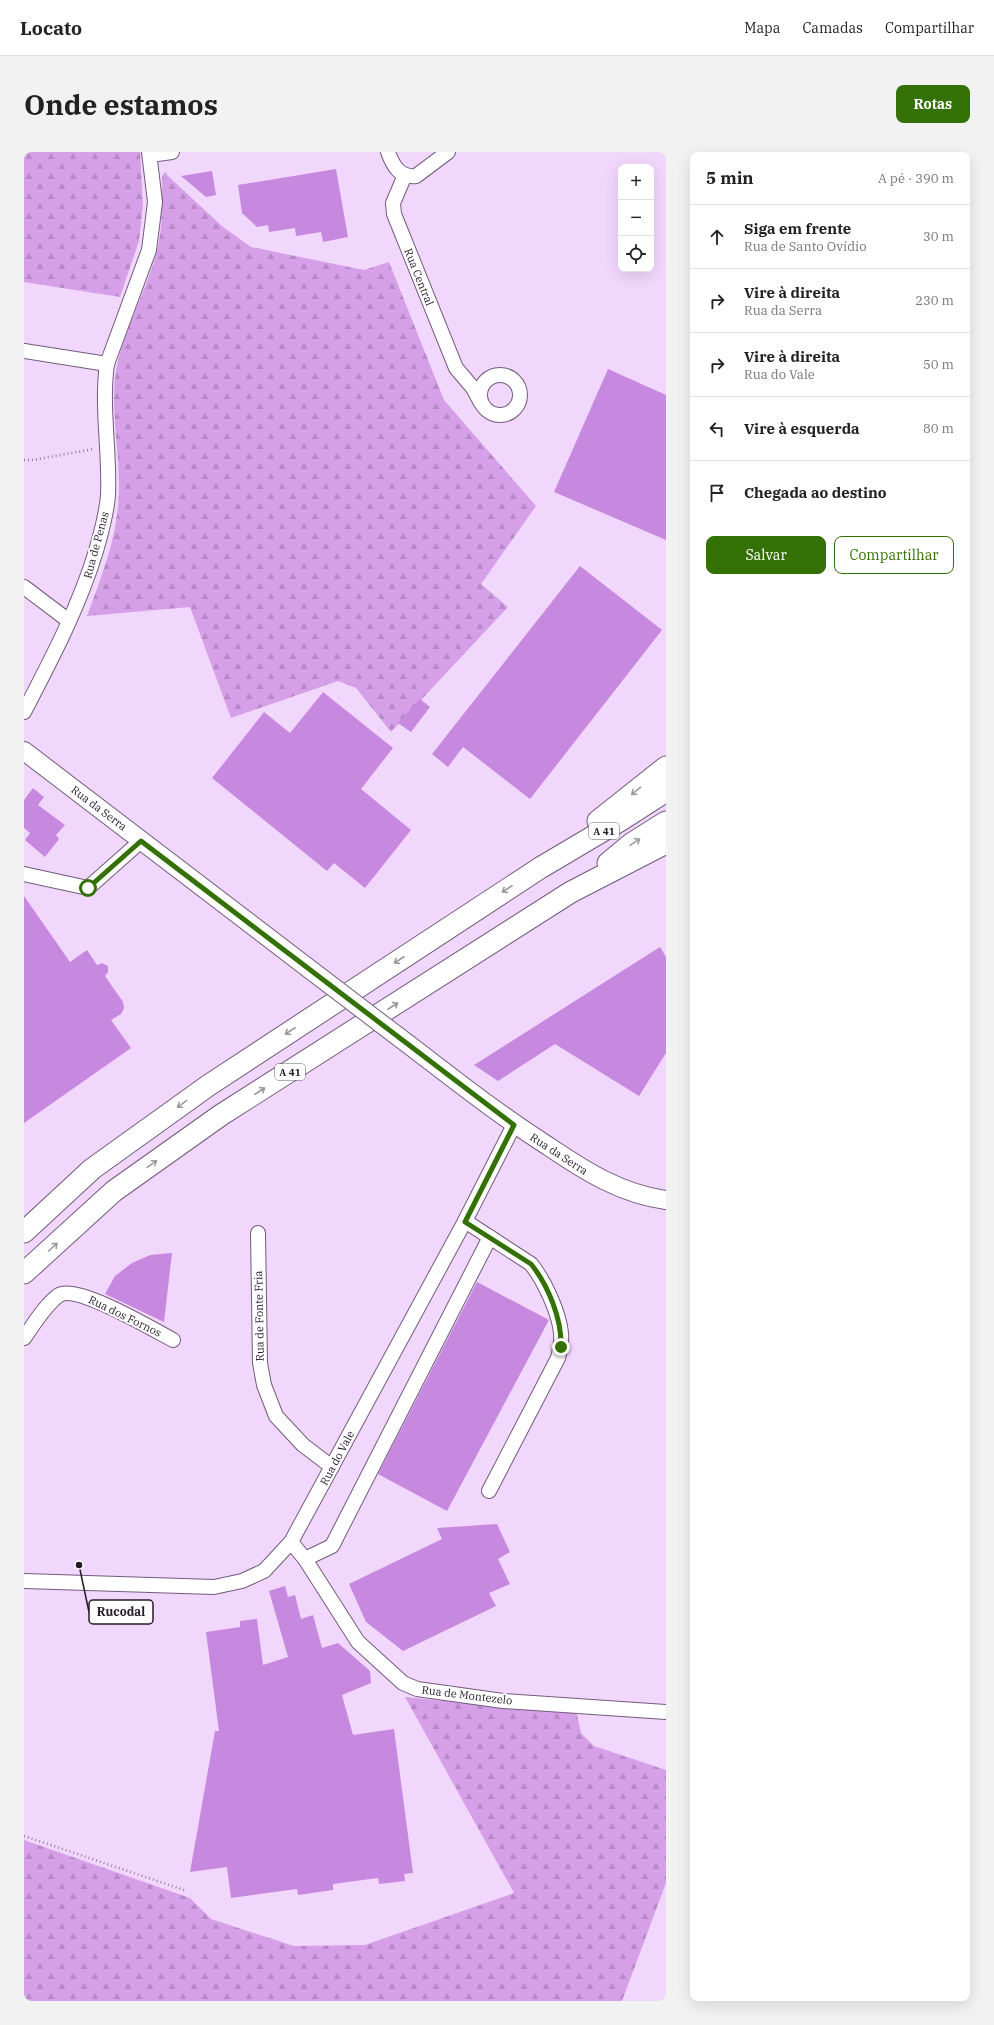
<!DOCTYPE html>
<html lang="pt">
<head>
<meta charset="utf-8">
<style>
	:root { --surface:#fff; --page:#f2f2f2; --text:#222; --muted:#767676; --line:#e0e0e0; --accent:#347104 }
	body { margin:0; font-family:"IBM Plex Serif",serif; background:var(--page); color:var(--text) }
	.controls { position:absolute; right:12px; top:12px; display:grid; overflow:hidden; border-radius:8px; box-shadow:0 4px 16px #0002 }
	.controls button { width:36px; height:36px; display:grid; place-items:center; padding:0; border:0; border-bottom:1px solid var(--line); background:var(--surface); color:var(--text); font:20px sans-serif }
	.stop { position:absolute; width:12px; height:12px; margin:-9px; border:3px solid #347104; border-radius:50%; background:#fff }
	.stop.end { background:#347104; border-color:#fff; box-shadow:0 1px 4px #0008 }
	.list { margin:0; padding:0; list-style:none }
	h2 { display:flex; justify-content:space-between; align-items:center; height:52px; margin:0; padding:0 16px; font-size:17px }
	h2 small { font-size:13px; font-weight:400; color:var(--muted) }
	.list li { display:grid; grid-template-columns:26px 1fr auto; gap:12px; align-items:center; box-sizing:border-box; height:64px; padding:0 16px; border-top:1px solid var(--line) }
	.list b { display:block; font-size:15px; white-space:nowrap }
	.list p { margin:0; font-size:13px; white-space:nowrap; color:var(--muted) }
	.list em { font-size:13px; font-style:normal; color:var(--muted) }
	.actions { display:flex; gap:8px; padding:12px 16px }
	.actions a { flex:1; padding:9px 0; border:1px solid var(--accent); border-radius:8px; text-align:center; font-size:14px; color:var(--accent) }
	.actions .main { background:var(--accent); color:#fff }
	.icon { flex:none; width:22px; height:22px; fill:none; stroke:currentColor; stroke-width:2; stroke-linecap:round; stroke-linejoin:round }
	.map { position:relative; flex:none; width:642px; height:1849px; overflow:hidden; border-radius:8px }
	header { display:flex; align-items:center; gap:24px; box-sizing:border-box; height:56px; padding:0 20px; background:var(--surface); border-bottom:1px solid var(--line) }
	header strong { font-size:19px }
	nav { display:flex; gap:22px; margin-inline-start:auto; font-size:14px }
	.intro { display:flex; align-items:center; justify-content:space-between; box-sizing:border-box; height:96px; padding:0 24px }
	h1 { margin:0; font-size:28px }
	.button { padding:10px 18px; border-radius:8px; background:var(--accent); color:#fff; font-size:14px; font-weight:700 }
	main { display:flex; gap:24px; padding:0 24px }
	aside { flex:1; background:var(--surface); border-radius:8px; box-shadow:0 4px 16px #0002 }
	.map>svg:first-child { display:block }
</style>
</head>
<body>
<header>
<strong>Locato</strong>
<nav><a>Mapa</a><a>Camadas</a><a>Compartilhar</a></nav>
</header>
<div class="intro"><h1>Onde estamos</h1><a class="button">Rotas</a></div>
<main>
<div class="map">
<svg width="642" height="1849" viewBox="0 0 642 1849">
	<defs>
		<pattern id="forest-firs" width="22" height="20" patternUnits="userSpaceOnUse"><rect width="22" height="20" fill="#d5a0e8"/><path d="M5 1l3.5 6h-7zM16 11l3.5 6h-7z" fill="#b789c7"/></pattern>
	</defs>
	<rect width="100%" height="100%" fill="#f2d7fc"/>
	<g fill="url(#forest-firs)">
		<path d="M0,0H116L119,53L115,89L96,145L0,130Z"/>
		<path d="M142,20L143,23L199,75L227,95L340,118L365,110L420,248L512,354L457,432L484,455L367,580L332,536L314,529L207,566L166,455L63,464C78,423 94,384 95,339C96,298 85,254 93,213C102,174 123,137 133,99C139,75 138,51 138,26L139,22Z"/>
		<path d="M381,1545L471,1554L552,1558L557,1581L570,1594L642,1618V1731L598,1849H0V1688L166,1746L187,1767L270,1794L341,1793L490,1741Z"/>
	</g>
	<g fill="#c788df">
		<path d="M312,17L324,85L299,90L297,80L272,84L271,76L245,80L244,73L233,75L218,61L214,33Z"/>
		<path d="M188,19L192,43L182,45L157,24Z"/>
		<path d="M584,217L642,243V388L530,340Z"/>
		<path d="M556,414L638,478L506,647L439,595L424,615L408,602Z"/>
		<path d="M299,540L369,596L337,637L387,678L341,736L310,711L303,719L188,626L240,560L266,581Z"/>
		<path d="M396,547L406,555L387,580L374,571Z"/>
		<path d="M9,636L20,645L14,653L41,673L32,683L35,687L21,705L1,688L6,681L0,676V648Z"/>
		<path d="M0,744L46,810L63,798L73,813L78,811L84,814V820L81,824L99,850L100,856L97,862L87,868L107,896L0,971Z"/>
		<path d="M636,795L642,805V901L615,944L531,892L474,929L450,913Z"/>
		<path d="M148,1101L140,1170L81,1142L91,1124L108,1111L126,1103Z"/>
		<path d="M453,1130L525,1168L423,1359L354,1322Z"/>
		<path d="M473,1372L486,1400L474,1407L486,1432L465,1441L472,1454L379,1499L342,1470L325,1432L418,1387L413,1376Z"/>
		<path d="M261,1434L264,1445L271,1443L277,1467L289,1463L298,1496L314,1491L346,1519L347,1531L318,1543L329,1583L370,1577L389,1721L380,1722L381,1729L355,1732L354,1726L309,1732V1738L274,1743L273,1737L207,1746L203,1715L166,1720L191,1579H195L182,1480L216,1475V1469L233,1467L239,1513L264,1505L245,1439Z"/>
	</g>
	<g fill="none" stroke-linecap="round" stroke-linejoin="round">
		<defs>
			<g id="minor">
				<path d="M364,0C369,14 376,26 392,24L424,0"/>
				<path d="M126,3L148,0"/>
				<path d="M381,23L369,51L370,62L432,216L449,236L457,251"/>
				<path d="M0,199L83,212"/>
				<circle cx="476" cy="243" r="20"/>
				<path d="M0,435L45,469"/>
				<path d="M0,560C27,508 55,455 72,399C77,381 83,361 84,343C86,299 77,255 83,212L125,98L131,50L125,0"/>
				<path d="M0,722L64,736L117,689"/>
				<path d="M441,1069L507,1112C520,1128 535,1160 537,1181C538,1189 536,1198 534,1206L465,1339"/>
				<path d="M234,1081L236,1211L240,1233L252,1264L279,1293L308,1315"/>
				<path d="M0,1186C10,1172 21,1153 35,1143C53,1132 130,1178 149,1188"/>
				<path d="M267,1390L281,1407L334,1490L379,1531L393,1537L479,1549L642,1560"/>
				<path d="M281,1407L308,1394L466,1085"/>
				<path d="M0,1429L190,1435L218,1429L240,1419L267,1390L441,1069L490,973"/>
			</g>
			<g id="major">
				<path d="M0,599L292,822"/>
				<path d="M376,886C425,923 472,961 524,994C561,1019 597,1042 642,1048"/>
			</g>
			<g id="highway">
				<path d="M574,669L642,615"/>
				<path d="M584,711L607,692L642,670"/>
				<path d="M0,1080L68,1017L185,933L516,716L597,668L642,639"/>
				<path d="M0,1121L90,1039L197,963L547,740L642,691"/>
			</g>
		</defs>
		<use href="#minor" stroke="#725b7c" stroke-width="16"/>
		<use href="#major" stroke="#725b7c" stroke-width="20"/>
		<use href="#highway" stroke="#725b7c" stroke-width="23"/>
		<g stroke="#94819b" stroke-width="2.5" stroke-dasharray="1 3" stroke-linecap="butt">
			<path d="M0,308H9L70,297"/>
			<path d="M0,1684L163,1739"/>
		</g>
		<use href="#minor" stroke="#fff" stroke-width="14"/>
		<use href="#major" stroke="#fff" stroke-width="18"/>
		<use href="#highway" stroke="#fff" stroke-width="21"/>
		<defs>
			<path id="major-bridge" d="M292,822L376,886"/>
		</defs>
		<use href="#major-bridge" stroke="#725b7c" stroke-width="20" stroke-linecap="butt"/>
		<use href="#major-bridge" stroke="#fff" stroke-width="18"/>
	</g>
	<defs><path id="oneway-shaft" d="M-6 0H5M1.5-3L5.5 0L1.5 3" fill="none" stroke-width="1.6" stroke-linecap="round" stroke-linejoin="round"/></defs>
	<g stroke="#9c989e">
		<use href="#oneway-shaft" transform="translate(612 639) rotate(141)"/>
		<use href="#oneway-shaft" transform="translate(611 690) rotate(-34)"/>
		<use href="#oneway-shaft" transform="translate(483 737) rotate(147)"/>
		<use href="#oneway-shaft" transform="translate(375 808) rotate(147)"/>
		<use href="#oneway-shaft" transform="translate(369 854) rotate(-33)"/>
		<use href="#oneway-shaft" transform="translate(266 879) rotate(147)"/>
		<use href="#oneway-shaft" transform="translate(236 939) rotate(-33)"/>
		<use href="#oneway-shaft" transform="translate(158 952) rotate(144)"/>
		<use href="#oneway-shaft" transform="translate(128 1012) rotate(-35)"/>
		<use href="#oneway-shaft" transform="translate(29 1095) rotate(-42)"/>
	</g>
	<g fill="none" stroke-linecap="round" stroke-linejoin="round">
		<path stroke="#347104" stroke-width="5" d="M64,736L117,689L490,973L441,1070L507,1112C524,1133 538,1167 537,1195"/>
	</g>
	<g text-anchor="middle" stroke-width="4" stroke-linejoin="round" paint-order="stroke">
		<g fill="#fff" stroke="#655e68" stroke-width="1">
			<rect x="565" y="671" width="30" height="16" rx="3"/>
			<rect x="251" y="912" width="30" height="16" rx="3"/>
		</g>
		<g font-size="10" font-weight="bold" fill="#231927">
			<text x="580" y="683">A 41</text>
			<text x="266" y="924">A 41</text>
		</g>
		<g font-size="11" fill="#231927" stroke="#fff">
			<text transform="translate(395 125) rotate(68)" y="4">Rua Central</text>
			<text transform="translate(72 393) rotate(-75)" y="4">Rua de Penas</text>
			<text transform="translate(75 656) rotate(37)" y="4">Rua da Serra</text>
			<text transform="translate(535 1002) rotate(33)" y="4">Rua da Serra</text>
			<text transform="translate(101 1164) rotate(26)" y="4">Rua dos Fornos</text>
			<text transform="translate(235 1164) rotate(-91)" y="4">Rua de Fonte Fria</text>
			<text transform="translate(313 1306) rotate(-62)" y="4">Rua do Vale</text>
			<text transform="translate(443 1543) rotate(7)" y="4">Rua de Montezelo</text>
		</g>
	</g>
	<path fill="none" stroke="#231927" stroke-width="1.5" d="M55 1413L65 1460"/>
	<circle fill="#231927" stroke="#fff" stroke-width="1.5" cx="55" cy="1413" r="4"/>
	<rect fill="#fff" stroke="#231927" stroke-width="1.5" x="65" y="1448" width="64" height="24" rx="4"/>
	<g font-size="12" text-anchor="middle" font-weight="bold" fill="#231927">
		<text x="97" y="1464">Rucodal</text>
	</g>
</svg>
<div class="controls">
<button>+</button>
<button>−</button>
<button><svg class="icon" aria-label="locate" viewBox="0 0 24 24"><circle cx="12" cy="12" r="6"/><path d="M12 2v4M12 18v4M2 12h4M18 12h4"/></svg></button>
</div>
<div class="stop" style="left:64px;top:736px"></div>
<div class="stop end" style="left:537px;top:1195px"></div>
</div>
<aside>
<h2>5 min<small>A pé · 390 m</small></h2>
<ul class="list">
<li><svg class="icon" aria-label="ahead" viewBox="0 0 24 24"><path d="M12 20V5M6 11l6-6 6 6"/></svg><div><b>Siga em frente</b><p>Rua de Santo Ovídio</p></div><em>30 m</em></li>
<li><svg class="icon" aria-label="right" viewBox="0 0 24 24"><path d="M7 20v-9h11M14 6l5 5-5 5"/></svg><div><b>Vire à direita</b><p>Rua da Serra</p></div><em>230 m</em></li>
<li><svg class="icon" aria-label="right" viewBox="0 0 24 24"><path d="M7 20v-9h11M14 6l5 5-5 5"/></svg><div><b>Vire à direita</b><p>Rua do Vale</p></div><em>50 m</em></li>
<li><svg class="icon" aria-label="left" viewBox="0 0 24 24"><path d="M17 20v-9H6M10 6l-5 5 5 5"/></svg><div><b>Vire à esquerda</b></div><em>80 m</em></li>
<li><svg class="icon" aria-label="arrive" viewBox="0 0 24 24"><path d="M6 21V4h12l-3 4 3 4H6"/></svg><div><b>Chegada ao destino</b></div></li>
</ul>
<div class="actions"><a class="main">Salvar</a><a>Compartilhar</a></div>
</aside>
</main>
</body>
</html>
